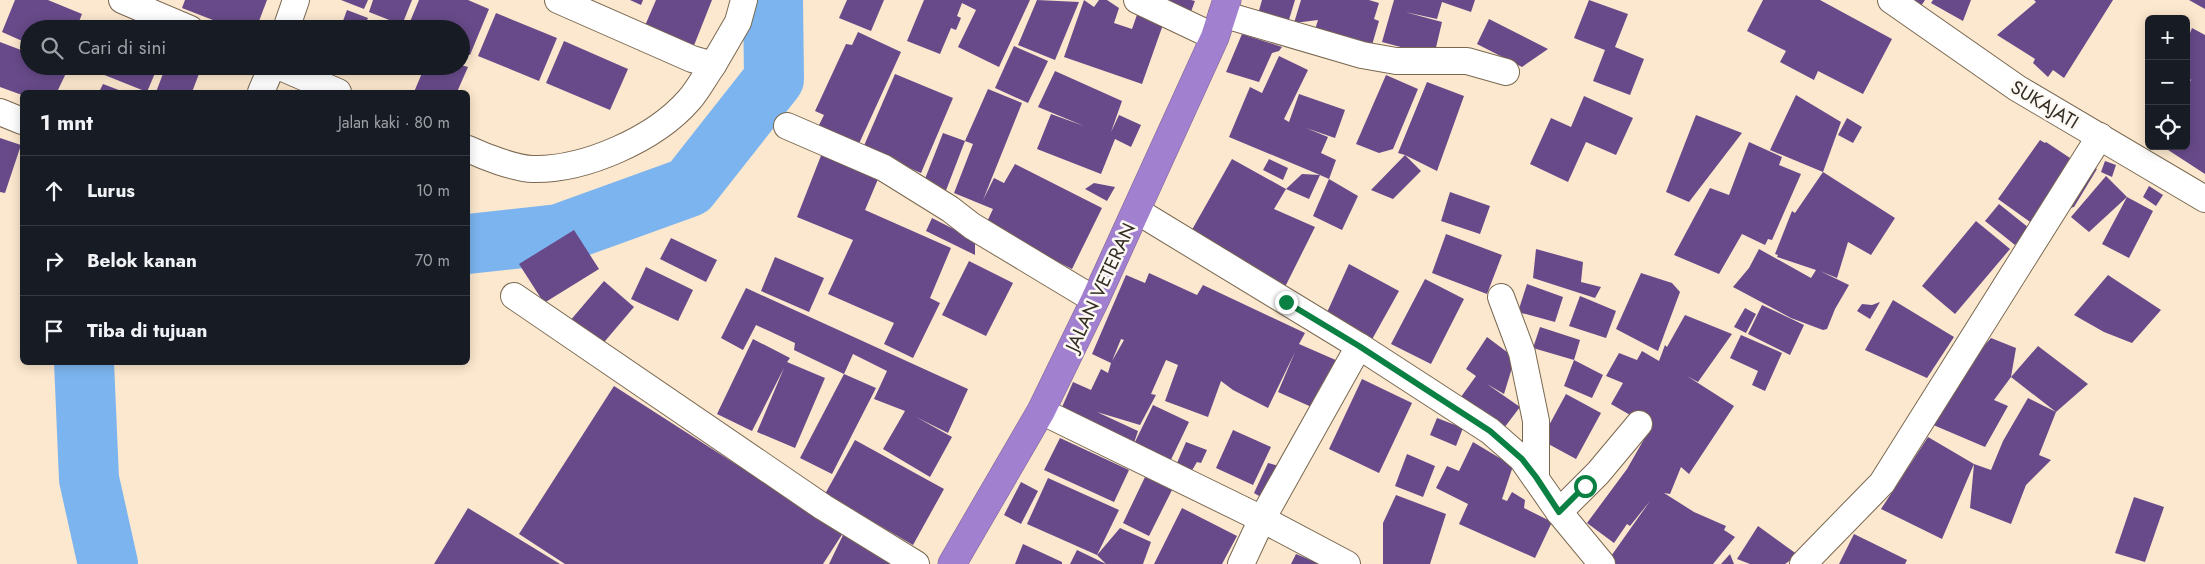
<!DOCTYPE html>
<html lang="id">
<head>
<meta charset="utf-8">
<style>
	:root { --surface:#171b24; --page:#20242c; --text:#f1f3f6; --muted:#9ea1a6; --line:#363941 }
	body { margin:0; font-family:Jost,sans-serif; background:var(--page); color:var(--text) }
	.controls { position:absolute; right:15px; top:15px; display:grid; overflow:hidden; border-radius:8px; box-shadow:0 2px 12px #0003 }
	.controls button { width:45px; height:45px; display:grid; place-items:center; padding:0; border:0; border-bottom:1px solid var(--line); background:var(--surface); color:var(--text); font:25px sans-serif }
	.stop { position:absolute; width:15px; height:15px; margin:-11px; border:4px solid #0b8043; border-radius:50%; background:#fff }
	.stop.end { background:#0b8043; border-color:#fff; box-shadow:0 1px 5px #0008 }
	.list { margin:0; padding:0; list-style:none }
	h2 { display:flex; justify-content:space-between; align-items:center; height:65px; margin:0; padding:0 20px; font-size:21px }
	h2 small { font-size:16px; font-weight:400; color:var(--muted) }
	.list li { display:grid; grid-template-columns:32px 1fr auto; gap:15px; align-items:center; box-sizing:border-box; height:70px; padding:0 20px; border-top:1px solid var(--line) }
	.list b { display:block; font-size:19px; white-space:nowrap }
	.list em { font-size:16px; font-style:normal; color:var(--muted) }
	.icon { flex:none; width:28px; height:28px; fill:none; stroke:currentColor; stroke-width:2; stroke-linecap:round; stroke-linejoin:round }
	.map { position:relative; flex:none; width:2205px; height:564px; overflow:hidden }
	.search { position:absolute; background:var(--surface); box-shadow:0 2px 12px #0003; left:20px; top:20px; width:450px; height:55px; display:flex; align-items:center; gap:12px; box-sizing:border-box; padding:0 18px; border-radius:28px; color:var(--muted); font-size:19px }
	.panel { position:absolute; background:var(--surface); box-shadow:0 2px 12px #0003; left:20px; top:90px; width:450px; height:275px; border-radius:8px }
	.map>svg:first-child { display:block }
</style>
</head>
<body>
<div class="map">
<svg width="2205" height="564" viewBox="0 0 2205 564">
	<rect width="100%" height="100%" fill="#fce8ce"/>
	<g fill="none" stroke-linecap="round" stroke-linejoin="round">
		<g stroke="#7cb4ef" stroke-width="60">
			<path d="M468,244L559,234L689,187L774,79L773,0"/>
			<path d="M84,362L89,479L108,564"/>
		</g>
	</g>
	<g fill="#684a8a" fill-rule="evenodd">
		<path d="M15,0H48L82,14L76,29H29V44L2,32Z"/>
		<path d="M185,0H267L256,29H236L182,8Z"/>
		<path d="M341,0H368L364,9Z"/>
		<path d="M373,0H412L402,25L369,12Z"/>
		<path d="M419,0H468L489,9L470,55L461,51V29H407Z"/>
		<path d="M630,0H643L641,5Z"/>
		<path d="M656,0H712L693,48L644,28Z"/>
		<path d="M847,0H884L871,31L839,18Z"/>
		<path d="M924,0H1030L999,67L958,47L976,10L962,3L957,16L961,18L956,30L951,28L940,54L907,41Z"/>
		<path d="M1037,0L1079,2L1055,60L1018,45Z"/>
		<path d="M1084,0L1094,7L1099,0H1107L1119,8L1114,23L1132,29L1139,9L1165,19L1142,84L1064,57Z"/>
		<path d="M1160,0H1191L1195,1L1189,17Z"/>
		<path d="M1262,0H1295L1288,23L1258,14Z"/>
		<path d="M1301,0H1369L1379,3L1374,19L1379,21L1370,52L1313,36L1318,20L1294,23Z"/>
		<path d="M1394,0H1475L1471,12L1442,2L1437,19L1405,12L1442,22L1434,56L1382,42Z"/>
		<path d="M1589,0L1628,14L1615,47L1644,59L1630,95L1593,81L1605,50L1574,38Z"/>
		<path d="M1763,0H1820L1892,39L1863,94L1818,71L1814,80L1780,62L1786,51L1747,31Z"/>
		<path d="M1914,0H1925L1919,9Z"/>
		<path d="M1933,0H1971L1963,21L1931,3Z"/>
		<path d="M2034,0H2113L2064,78L2053,70L2048,77L2033,63L2035,59L1997,35L2036,2Z"/>
		<path d="M2189,0H2205V9Z"/>
		<path d="M347,10L368,18L363,29H340Z"/>
		<path d="M496,13L557,38L539,81L478,56Z"/>
		<path d="M1489,19L1548,49L1522,67L1477,44Z"/>
		<path d="M95,23L109,29H93Z"/>
		<path d="M2192,28L2205,35V174L2162,146H2186V85L2191,80L2186,76V43Z"/>
		<path d="M858,32L901,52L857,148L817,129L824,115L815,111L846,44L852,45Z"/>
		<path d="M1242,34L1282,47L1279,51L1272,53L1259,82L1226,72Z"/>
		<path d="M564,41L628,69L610,110L546,83Z"/>
		<path d="M0,42L29,53V66H60L68,69L57,92H22V95L0,87Z"/>
		<path d="M1014,46L1048,61L1028,103L995,88Z"/>
		<path d="M1279,56L1308,70L1284,119L1289,122L1299,94L1345,110L1335,138L1306,128L1328,137L1321,153L1336,160L1329,179L1320,175L1309,199L1286,189L1302,174L1320,175L1229,137L1250,87L1262,93Z"/>
		<path d="M461,65L468,67L457,92H414L425,66H461Z"/>
		<path d="M82,66H158L147,92Z"/>
		<path d="M166,66H202L192,92H156Z"/>
		<path d="M314,66H328L326,71Z"/>
		<path d="M1055,71L1122,101L1111,132L1119,115L1141,125L1131,147L1115,139L1101,174L1037,149L1051,114L1084,126L1038,107Z"/>
		<path d="M895,74L953,98L921,173L863,148Z"/>
		<path d="M1386,75L1418,89L1393,149L1379,153L1356,144Z"/>
		<path d="M1427,82L1464,96L1437,171L1405,155L1421,171L1393,199L1371,190L1405,155L1398,153Z"/>
		<path d="M103,84L124,92H99Z"/>
		<path d="M988,89L1022,103L983,200L994,178L1004,183L1015,164L1102,208L1072,269L985,226L993,209L954,193L973,144L965,141Z"/>
		<path d="M1796,95L1841,122L1823,172L1770,150Z"/>
		<path d="M1584,96L1633,118L1616,155L1586,142L1568,182L1530,164L1551,118L1571,127Z"/>
		<path d="M1696,115L1742,133L1689,202L1666,192Z"/>
		<path d="M1847,118L1862,127L1853,143L1838,135Z"/>
		<path d="M943,133L965,141L945,193L923,184Z"/>
		<path d="M0,138L21,145L5,193L0,192Z"/>
		<path d="M2040,140L2045,143L2046,142L2073,160L2033,224L1998,199Z"/>
		<path d="M1749,142L1782,157L1779,165L1801,174L1772,240L1768,239L1765,245L1742,234L1719,274L1674,255L1710,188L1729,195Z"/>
		<path d="M824,148L881,172L865,210L951,248L930,298L940,303L913,358L884,344L894,323L828,294L853,240L797,217Z"/>
		<path d="M1232,159L1286,189L1274,209L1315,227L1284,289L1189,235Z"/>
		<path d="M1269,159L1288,168L1283,180L1263,170Z"/>
		<path d="M2105,161L2116,165L2112,177L2101,172Z"/>
		<path d="M2086,163L2097,169L2074,207L2058,211Z"/>
		<path d="M1823,172L1895,218L1871,255L1848,242L1837,278L1820,271L1849,285L1835,309L1827,329L1823,330L1791,318L1733,287L1749,268L1759,249L1811,278L1816,270L1777,257L1778,255L1775,254L1792,211L1795,213Z"/>
		<path d="M2106,176L2127,197L2089,232L2071,217Z"/>
		<path d="M1329,179L1358,196L1342,230L1313,216Z"/>
		<path d="M1094,183L1115,187L1107,201L1085,189Z"/>
		<path d="M2149,186L2163,195L2156,206L2143,197Z"/>
		<path d="M1450,192L1490,206L1480,234L1441,221Z"/>
		<path d="M2127,197L2153,211L2129,258L2102,244Z"/>
		<path d="M1999,204L2029,228L2015,245L1985,221Z"/>
		<path d="M932,218L975,240V255L926,231Z"/>
		<path d="M1976,221L2010,249L1955,314L1922,286Z"/>
		<path d="M574,230L599,269L544,303L519,264Z"/>
		<path d="M1446,234L1502,255L1487,294L1432,273Z"/>
		<path d="M671,238L717,260L706,282L660,259Z"/>
		<path d="M1536,249L1583,262L1581,282L1601,287L1595,298L1533,278Z"/>
		<path d="M775,257L824,278L809,312L761,291Z"/>
		<path d="M969,261L1013,283L986,336L942,315Z"/>
		<path d="M1349,264L1399,291L1370,343L1324,319Z"/>
		<path d="M646,267L693,290L678,321L631,299Z"/>
		<path d="M1149,273L1197,295L1203,285L1305,333L1299,344L1338,361L1316,409L1278,392L1295,352L1268,408L1233,390L1221,381L1208,417L1165,401L1178,365L1166,360L1151,394L1156,395L1140,425L1097,412L1138,431L1133,446L1153,405L1189,422L1166,470L1059,414L1073,382L1091,390L1101,369L1108,373L1111,363L1092,354L1126,275L1145,283ZM1121,339L1124,340L1112,361Z"/>
		<path d="M1641,273L1672,283L1680,292L1658,351L1616,329Z"/>
		<path d="M2108,275L2161,310L2132,343L2104,332L2074,315Z"/>
		<path d="M1425,279L1464,299L1431,364L1391,344Z"/>
		<path d="M604,281L634,307L600,347L569,322Z"/>
		<path d="M1527,284L1563,297L1555,322L1518,312Z"/>
		<path d="M746,288L968,389L948,433L916,417L952,437L930,477L883,449L905,411L874,399L887,371L853,354L844,374L794,350L795,343L756,325L743,350L721,338Z"/>
		<path d="M1580,296L1616,311L1606,338L1569,326Z"/>
		<path d="M1893,300L1954,337L1927,378L1865,350Z"/>
		<path d="M1880,302L1870,319L1857,311L1862,304L1872,305Z"/>
		<path d="M1762,305L1804,325L1790,355L1748,334Z"/>
		<path d="M1745,308L1756,314L1746,333L1734,327Z"/>
		<path d="M1685,315L1732,334L1698,382L1687,376L1734,406L1689,474L1681,467L1670,494L1664,493L1694,512L1726,526L1724,530L1735,537L1713,564H1616L1609,559L1650,501L1630,526L1627,524L1614,543L1587,523L1627,469L1651,427L1611,404L1623,383L1606,376L1619,353L1637,360L1642,351L1659,361L1665,345L1667,347Z"/>
		<path d="M1540,327L1580,340L1574,360L1603,375L1592,398L1564,386L1574,360L1533,348Z"/>
		<path d="M1741,335L1782,353L1765,391L1752,385L1758,371L1730,358Z"/>
		<path d="M1487,337L1515,358L1504,394L1487,384L1520,407L1501,432L1458,401L1476,376L1466,369Z"/>
		<path d="M1991,338L2016,348L2011,377L2038,346L2088,384L2056,412L2039,455L2051,460L2026,485L2011,524L1970,508L1974,464L1942,539L1881,509L1928,437L1974,464L1991,470L2003,441L2028,398L2056,412L2011,377L1994,400L2008,406L1985,447L1931,424L1974,357Z"/>
		<path d="M753,339L790,358L787,362L825,378L795,448L757,432L784,368L752,431L717,414Z"/>
		<path d="M844,374L876,388L832,474L800,458Z"/>
		<path d="M1362,379L1412,403L1379,473L1329,449Z"/>
		<path d="M614,386L843,533L823,564H565L519,534Z"/>
		<path d="M1566,394L1601,413L1576,459L1541,440Z"/>
		<path d="M1437,418L1463,428L1456,446L1430,435Z"/>
		<path d="M1233,430L1271,447L1253,485L1216,468Z"/>
		<path d="M1060,438L1129,470L1114,502L1044,470Z"/>
		<path d="M855,440L944,489L913,545L825,494Z"/>
		<path d="M1186,442L1207,450L1201,463L1197,462L1191,472L1177,463Z"/>
		<path d="M1473,442L1513,466L1502,499L1507,501L1512,492L1525,500L1524,508L1552,522L1535,558L1459,524L1468,504L1436,488L1447,466L1459,471Z"/>
		<path d="M1407,454L1435,466L1423,497L1395,486Z"/>
		<path d="M1268,463L1286,468L1266,500L1254,493Z"/>
		<path d="M1145,477L1172,490L1149,536L1123,523Z"/>
		<path d="M1048,478L1119,510L1097,555L1027,524Z"/>
		<path d="M1021,482L1038,491L1021,524L1004,515Z"/>
		<path d="M1396,495L1446,514L1430,564H1383V523Z"/>
		<path d="M2134,497L2164,507L2145,562L2115,553Z"/>
		<path d="M468,508L560,564H434Z"/>
		<path d="M1182,508L1237,536L1222,564H1154Z"/>
		<path d="M1758,526L1798,555L1785,564H1750L1737,559Z"/>
		<path d="M1120,528L1151,542L1143,564H1106L1097,555Z"/>
		<path d="M845,531L913,564H829Z"/>
		<path d="M1854,534L1907,560L1905,564H1839Z"/>
		<path d="M1023,544L1062,562V564H1015Z"/>
		<path d="M1077,550L1106,564H1070Z"/>
		<path d="M1296,554L1320,564H1291Z"/>
		<path d="M1730,554L1734,564H1721Z"/>
	</g>
	<g fill="none" stroke-linecap="round" stroke-linejoin="round">
		<defs>
			<g id="street">
				<path d="M122,0L190,29"/>
				<path d="M558,0L692,59L713,65L738,22L744,0"/>
				<path d="M1137,0L1215,37"/>
				<path d="M1891,0L2017,88L2205,199"/>
				<path d="M1222,14L1362,55L1396,61H1467L1506,72"/>
				<path d="M286,29L296,0"/>
				<path d="M278,66L338,92"/>
				<path d="M261,92L272,66"/>
				<path d="M0,112L22,121"/>
				<path d="M787,126L884,168L950,209L972,226L1095,300"/>
				<path d="M468,149C483,156 516,169 533,169C585,170 655,139 689,100C698,90 705,76 713,65"/>
				<path d="M1137,211L1359,346L1490,431L1522,459L1559,512L1602,564"/>
				<path d="M514,296L823,507L916,564"/>
				<path d="M1501,297L1522,353L1536,421V477"/>
				<path d="M1041,411L1262,519L1347,564"/>
				<path d="M1559,512L1598,473L1639,424"/>
				<path d="M1241,564L1262,519L1359,346"/>
				<path d="M1803,564L1882,483L2100,136"/>
			</g>
			<path id="highway" d="M952,564L1041,411L1095,300L1215,37L1227,0"/>
		</defs>
		<use href="#street" stroke="#796851" stroke-width="28"/>
		<use href="#highway" stroke="#7c6393" stroke-width="29"/>
		<use href="#street" stroke="#fff" stroke-width="26"/>
		<use href="#highway" stroke="#a280d0" stroke-width="28"/>
	</g>
	<g fill="none" stroke-linecap="round" stroke-linejoin="round">
		<path stroke="#0b8043" stroke-width="6" d="M1286,302L1359,346L1490,431L1522,459L1536,477L1559,512L1585,486"/>
	</g>
	<g text-anchor="middle" stroke-width="5" stroke-linejoin="round" paint-order="stroke">
		<g font-size="19" fill="#342d23" stroke="#fcf8f3">
			<text transform="translate(2045 104) rotate(31)" y="7">SUKAJATI</text>
			<text transform="translate(1100 287) rotate(-65)" y="7">JALAN VETERAN</text>
		</g>
	</g>
</svg>
<div class="controls">
<button>+</button>
<button>−</button>
<button><svg class="icon" aria-label="locate" viewBox="0 0 24 24"><circle cx="12" cy="12" r="6"/><path d="M12 2v4M12 18v4M2 12h4M18 12h4"/></svg></button>
</div>
<div class="stop" style="left:1585px;top:486px"></div>
<div class="stop end" style="left:1286px;top:302px"></div>
<div class="search"><svg class="icon" aria-label="search" viewBox="0 0 24 24"><circle cx="10" cy="10" r="6"/><path d="M15 15l6 6"/></svg>Cari di sini</div>
<section class="panel">
<h2>1 mnt<small>Jalan kaki · 80 m</small></h2>
<ul class="list">
<li><svg class="icon" aria-label="ahead" viewBox="0 0 24 24"><path d="M12 20V5M6 11l6-6 6 6"/></svg><div><b>Lurus</b></div><em>10 m</em></li>
<li><svg class="icon" aria-label="right" viewBox="0 0 24 24"><path d="M7 20v-9h11M14 6l5 5-5 5"/></svg><div><b>Belok kanan</b></div><em>70 m</em></li>
<li><svg class="icon" aria-label="arrive" viewBox="0 0 24 24"><path d="M6 21V4h12l-3 4 3 4H6"/></svg><div><b>Tiba di tujuan</b></div></li>
</ul>
</section>
</div>
</body>
</html>
